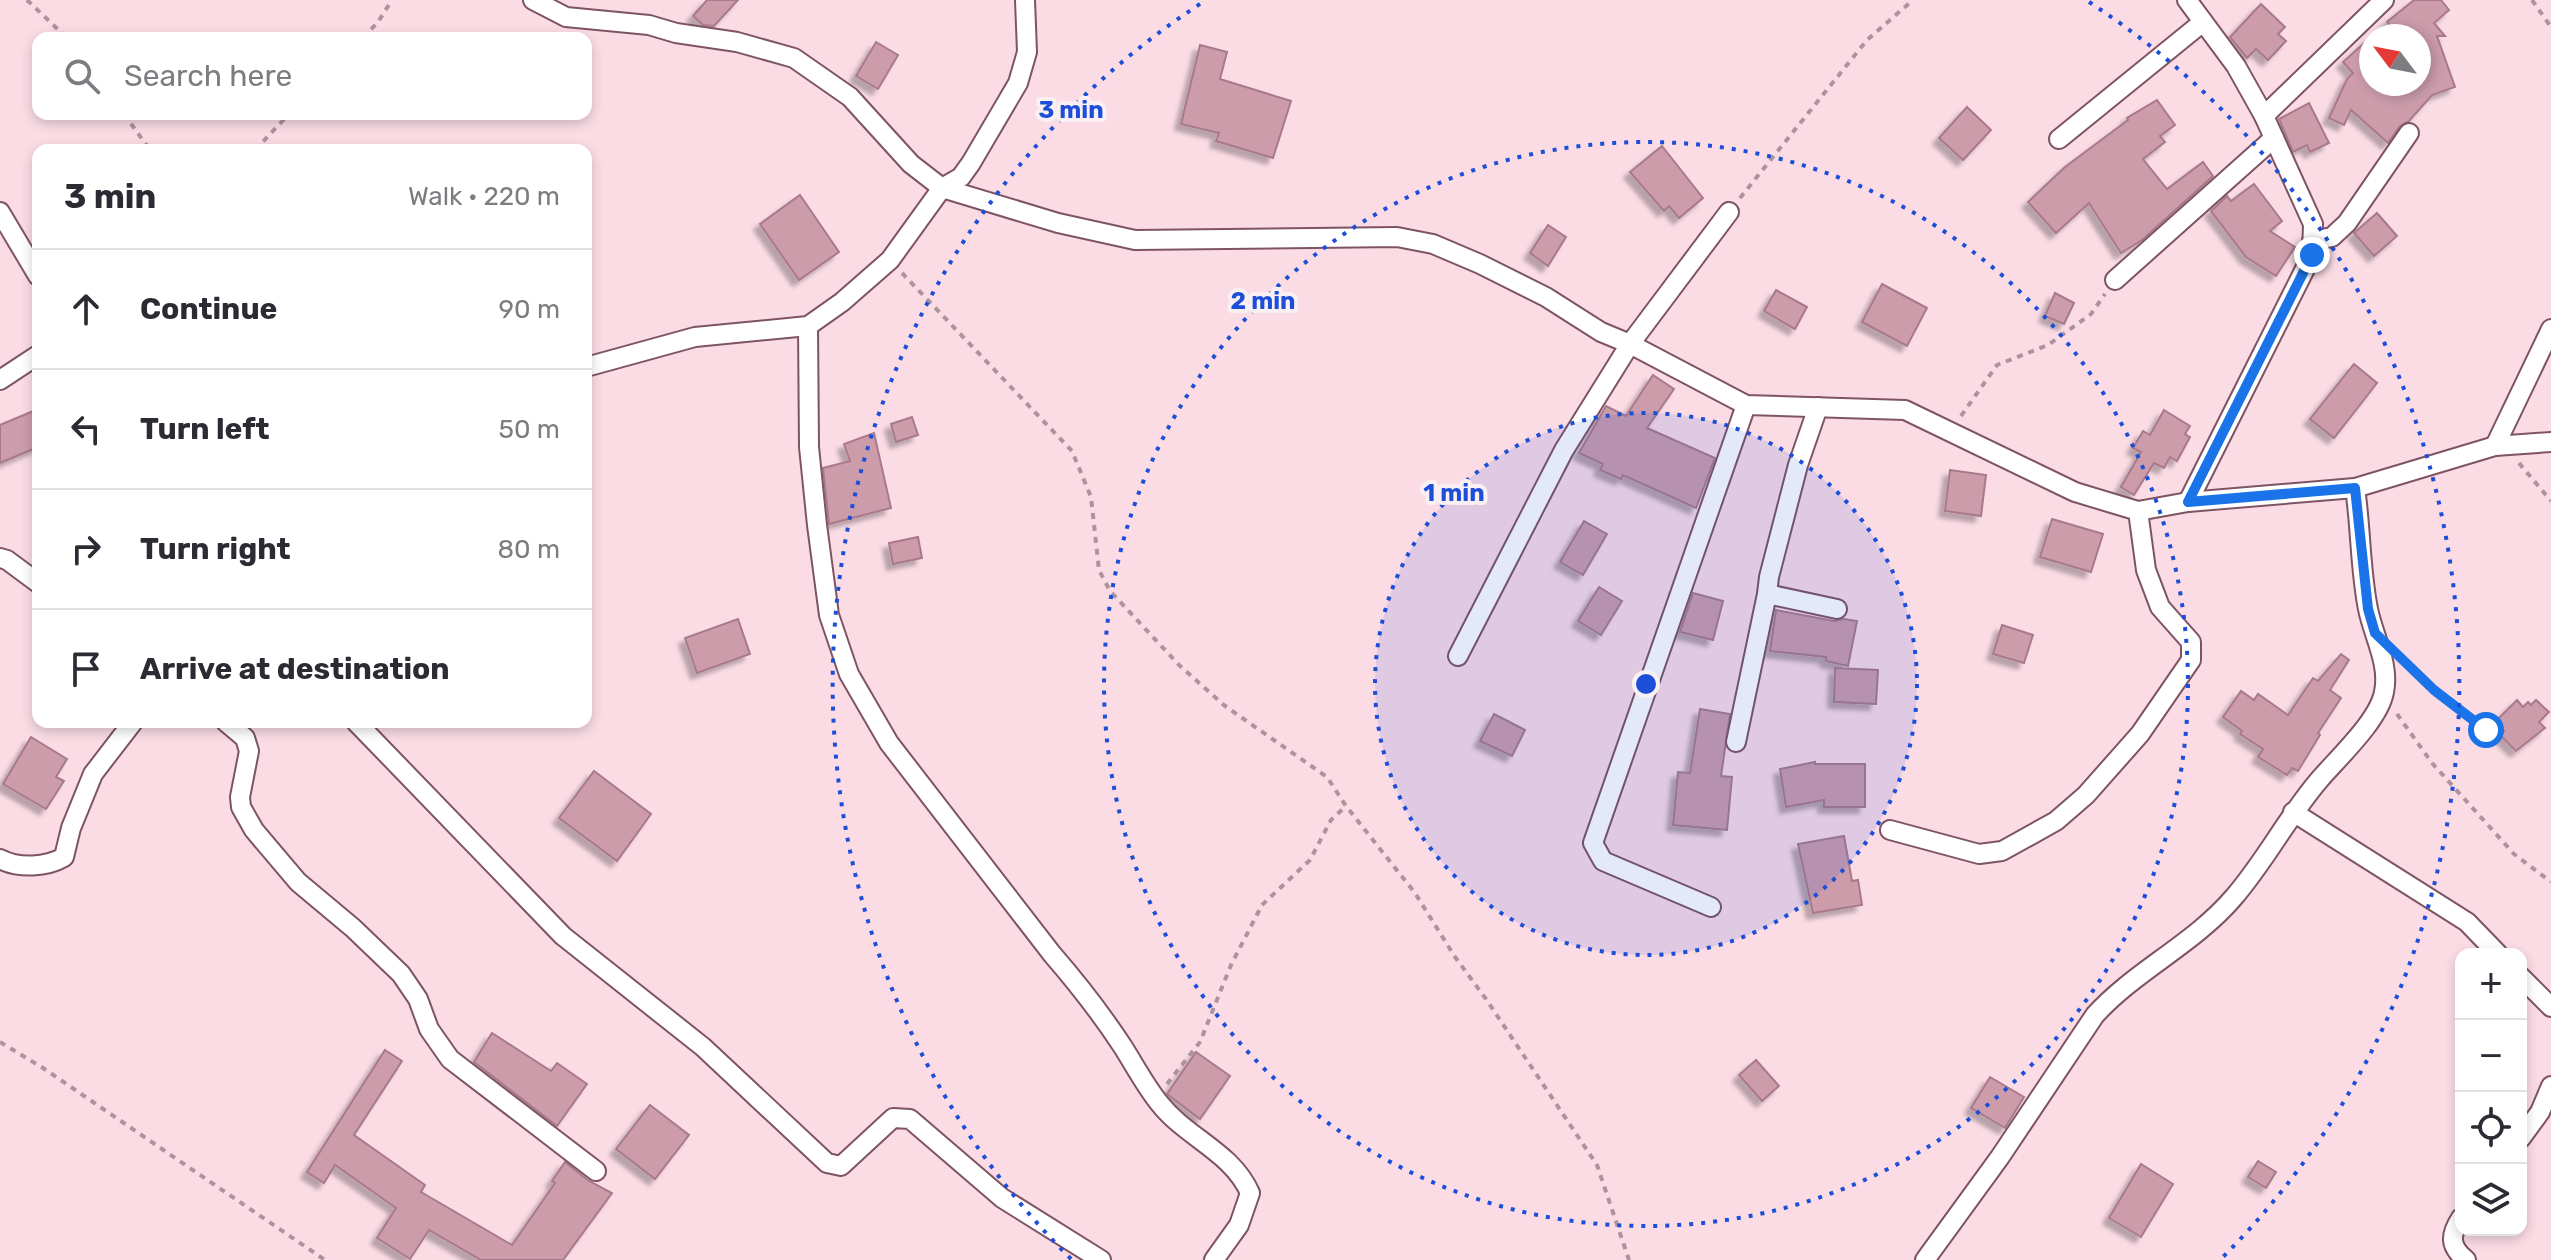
<!DOCTYPE html>
<html lang="en">
<head>
<meta charset="utf-8">
<style>
	:root { --surface:#fff; --page:#f7f7f7; --text:#2b2b33; --muted:#7c7c81; --line:#e1e1e2 }
	body { margin:0; font-family:Rubik,sans-serif; background:var(--page); color:var(--text) }
	.controls { position:absolute; right:24px; bottom:24px; display:grid; overflow:hidden; border-radius:16px; box-shadow:0 4px 12px #0003 }
	.controls button { width:72px; height:72px; display:grid; place-items:center; padding:0; border:0; border-bottom:2px solid var(--line); background:var(--surface); color:var(--text); font:40px sans-serif }
	.compass { position:absolute; left:2359px; top:24px; width:72px; height:72px; border-radius:50%; background:var(--surface); box-shadow:0 4px 12px #0003; rotate:302deg }
	.stop { position:absolute; width:24px; height:24px; margin:-18px; border:6px solid #1a73e8; border-radius:50%; background:#fff }
	.stop.end { background:#1a73e8; border-color:#fff; box-shadow:0 2px 8px #0008 }
	.list { margin:0; padding:0; list-style:none }
	h2 { display:flex; justify-content:space-between; align-items:center; height:104px; margin:0; padding:0 32px; font-size:34px }
	h2 small { font-size:26px; font-weight:400; color:var(--muted) }
	.list li { display:grid; grid-template-columns:52px 1fr auto; gap:24px; align-items:center; box-sizing:border-box; height:120px; padding:0 32px; border-top:2px solid var(--line) }
	.list b { display:block; font-size:30px; white-space:nowrap }
	.list em { font-size:26px; font-style:normal; color:var(--muted) }
	.icon { flex:none; width:44px; height:44px; fill:none; stroke:currentColor; stroke-width:2; stroke-linecap:round; stroke-linejoin:round }
	.map { position:relative; flex:none; width:2551px; height:1260px; overflow:hidden }
	.search { position:absolute; background:var(--surface); box-shadow:0 4px 12px #0003; left:32px; top:32px; width:560px; height:88px; display:flex; align-items:center; gap:20px; box-sizing:border-box; padding:0 28px; border-radius:16px; color:var(--muted); font-size:30px }
	.panel { position:absolute; background:var(--surface); box-shadow:0 4px 12px #0003; left:32px; top:144px; width:560px; height:584px; border-radius:16px }
	.map>svg:first-child { display:block }
</style>
</head>
<body>
<div class="map">
<svg width="2551" height="1260" viewBox="0 0 2551 1260">
	<defs>
		<filter id="shadow"><feDropShadow dx="-6" dy="6" stdDeviation="2" flood-color="#0004"/></filter>
	</defs>
	<rect width="100%" height="100%" fill="#fbdce5"/>
	<g fill="#cc9cab" stroke="#a87a89" stroke-width="2" filter="url(#shadow)">
		<path d="M707,0H738L714,26L703,25L693,16Z"/>
		<path d="M2414,0H2441L2449,10L2434,23L2445,36H2437L2455,87L2432,95L2409,121L2400,126L2388,143L2351,110L2344,125L2329,118L2347,79L2353,73L2343,62L2371,37V84H2419V36H2399L2387,22Z"/>
		<path d="M2261,4L2285,27L2278,34L2286,41L2268,60L2256,49L2247,58L2230,37Z"/>
		<path d="M876,42L898,55L878,89L856,76Z"/>
		<path d="M1200,45L1227,52L1220,79L1291,101L1273,158L1216,141L1219,133L1181,124Z"/>
		<path d="M2157,100L2175,125L2160,136L2165,142L2143,159L2167,189L2203,162L2213,176L2142,240L2121,253L2089,203L2056,233L2028,202L2065,167L2128,120L2127,118Z"/>
		<path d="M2309,103L2329,143L2310,152L2307,145L2293,152L2279,119Z"/>
		<path d="M1967,107L1991,130L1963,160L1939,138Z"/>
		<path d="M1662,146L1703,198L1679,218L1669,206L1664,211L1630,172Z"/>
		<path d="M2254,184L2282,221L2270,231L2295,247L2276,276L2246,257L2211,211L2227,196L2231,201Z"/>
		<path d="M800,195L839,252L799,280L760,224Z"/>
		<path d="M2377,213L2397,236L2374,256L2354,233Z"/>
		<path d="M1548,225L1566,237L1548,266L1530,253Z"/>
		<path d="M1882,284L1927,308L1907,346L1862,322Z"/>
		<path d="M1776,290L1807,307L1795,329L1764,311Z"/>
		<path d="M2055,293L2074,303L2064,324L2045,316Z"/>
		<path d="M2354,364L2377,383L2334,438L2310,419Z"/>
		<path d="M1653,375L1674,389L1647,428L1715,458L1696,508L1623,475L1621,479L1600,470L1603,464L1579,453L1606,406L1626,416Z"/>
		<path d="M38,409V447L0,463V425Z"/>
		<path d="M2164,410L2190,426L2185,434L2190,437L2177,461L2170,457L2164,468L2154,463L2134,495L2121,487L2141,452L2133,448L2143,431L2150,435Z"/>
		<path d="M912,417L918,435L896,442L891,424Z"/>
		<path d="M874,433L891,508L829,524L823,468L850,461L844,444Z"/>
		<path d="M1950,470L1986,475L1981,516L1945,511Z"/>
		<path d="M2052,519L2103,534L2091,572L2040,557Z"/>
		<path d="M1584,521L1607,534L1583,575L1560,562Z"/>
		<path d="M918,537L922,558L893,564L889,543Z"/>
		<path d="M1599,587L1622,601L1601,635L1578,621Z"/>
		<path d="M1693,593L1723,601L1713,640L1680,632Z"/>
		<path d="M1776,610L1834,621L1844,619L1857,621L1848,666L1826,661V657L1770,651Z"/>
		<path d="M738,619L750,654L697,673L685,638Z"/>
		<path d="M2002,625L2033,635L2024,663L1993,654Z"/>
		<path d="M2341,654L2349,660L2330,690L2341,698L2318,733L2320,735L2298,771L2292,768L2287,775L2258,757L2263,749L2240,734L2242,731L2223,717L2241,691L2254,700L2258,694L2288,715L2313,678L2318,681Z"/>
		<path d="M1835,668L1878,670L1876,704L1834,702Z"/>
		<path d="M2517,700L2523,707L2528,702L2531,705L2536,700L2549,712L2539,722L2545,728L2516,751L2500,735L2504,731L2495,722Z"/>
		<path d="M1700,709L1730,714L1721,776L1732,777L1727,830L1673,825L1678,772L1690,773Z"/>
		<path d="M1494,714L1525,730L1512,756L1480,741Z"/>
		<path d="M31,737L67,759L56,777L64,781L46,809L3,784Z"/>
		<path d="M1815,762V764H1865V807H1824V800L1786,807L1780,769Z"/>
		<path d="M594,771L651,814L617,861L559,818Z"/>
		<path d="M1844,836L1852,881L1858,880L1862,905L1813,913L1798,844Z"/>
		<path d="M492,1033L551,1071L557,1063L587,1084L557,1126L474,1062Z"/>
		<path d="M385,1050L402,1061L354,1135L425,1185L421,1192L512,1245L555,1183L552,1181L565,1162L589,1181L612,1193L563,1260H481L429,1230L410,1259L377,1238L396,1208L335,1165L324,1183L307,1172Z"/>
		<path d="M1196,1052L1230,1076L1200,1119L1167,1094Z"/>
		<path d="M1756,1060L1779,1086L1762,1101L1739,1075Z"/>
		<path d="M1990,1077L2024,1097L2005,1128L1971,1108Z"/>
		<path d="M650,1105L689,1135L655,1179L616,1149Z"/>
		<path d="M2258,1161L2276,1172L2266,1188L2248,1177Z"/>
		<path d="M2141,1164L2173,1184L2141,1237L2109,1218Z"/>
	</g>
	<g fill="none" stroke-linecap="round" stroke-linejoin="round">
		<defs>
			<g id="street">
				<path d="M533,0L566,17L649,25L676,33L737,42L794,58L850,97L911,164L942,188L1058,223L1135,240L1397,237L1433,244L1480,264L1546,297L1601,332L1630,344L1746,405L1905,410L2075,492L2138,511L2188,502L2355,488L2495,446L2551,442"/>
				<path d="M2187,0L2236,66L2264,116L2313,224L2312,255L2188,502"/>
				<path d="M2264,116L2384,0"/>
				<path d="M2059,139L2203,22"/>
				<path d="M0,212L38,276"/>
				<path d="M2312,241L2332,237L2347,223L2409,133"/>
				<path d="M2115,280L2274,138"/>
				<path d="M808,326L809,447L817,525L829,615L849,674L889,743L1052,954C1078,984 1102,1015 1123,1047C1135,1066 1146,1087 1160,1104C1187,1138 1232,1152 1250,1193L1239,1225L1214,1260"/>
				<path d="M586,367L695,337L808,326L842,302L890,260L942,188L961,177L971,163L1018,83L1027,52L1025,0"/>
				<path d="M0,380L38,355"/>
				<path d="M2495,446L2551,329"/>
				<path d="M0,558L7,560L38,583"/>
				<path d="M1767,594L1837,609"/>
				<path d="M1458,656L1564,450L1630,344L1729,212"/>
				<path d="M226,722L245,738L249,751L240,797L241,807L254,830L298,882L353,928L401,974L418,999L429,1029L450,1059L596,1171"/>
				<path d="M356,722L563,936L703,1047L827,1163L841,1166L893,1118L910,1119L1002,1198L1101,1260"/>
				<path d="M1736,742L1767,594L1769,577L1798,465L1818,407"/>
				<path d="M2293,812L2467,922L2498,954"/>
				<path d="M1890,830L1979,854L2002,851L2056,821L2086,795L2140,734L2191,660V642L2160,607L2146,570L2138,511"/>
				<path d="M0,859C19,869 47,867 64,857L71,828L93,774L133,722"/>
				<path d="M1711,907L1603,861L1593,843L1746,405"/>
				<path d="M2521,977L2551,1007"/>
				<path d="M2521,1138L2540,1112L2551,1086"/>
				<path d="M2461,1218C2450,1235 2449,1246 2466,1260"/>
				<path d="M1925,1260L2000,1157L2095,1015C2136,970 2194,944 2234,897C2266,860 2288,816 2320,779C2339,757 2379,720 2384,692C2390,664 2373,635 2368,609C2360,569 2361,528 2355,488"/>
			</g>
		</defs>
		<use href="#street" stroke="#7f5462" stroke-width="22"/>
		<g stroke="#ad939b" stroke-width="4" stroke-dasharray="6 6" stroke-linecap="butt">
			<path d="M27,0L67,38"/>
			<path d="M2532,0L2551,27"/>
			<path d="M363,38L378,22L392,0"/>
			<path d="M124,114L150,150"/>
			<path d="M255,150L289,114"/>
			<path d="M1740,198L1867,40L1913,0"/>
			<path d="M902,273L1072,451L1091,497L1099,570L1110,591L1179,665L1225,706L1327,777L1346,806L1415,893L1455,957L1486,999L1597,1165L1629,1260"/>
			<path d="M1961,416L1997,365L2048,345L2091,314L2105,294"/>
			<path d="M2519,463L2551,501"/>
			<path d="M2405,663L2434,690L2486,730"/>
			<path d="M2397,714L2432,763L2514,854L2551,882"/>
			<path d="M0,1042L43,1068L325,1260"/>
			<path d="M1167,1084L1200,1042L1231,965L1262,905L1310,860L1331,820L1346,806"/>
		</g>
		<use href="#street" stroke="#fff" stroke-width="18"/>
	</g>
	<g fill="none" stroke-linecap="round" stroke-linejoin="round">
		<path stroke="#1a73e8" stroke-width="10" d="M2312,255L2188,502L2355,488L2368,609L2375,633L2434,690L2486,730"/>
	</g>
	<circle cx="1646" cy="684" r="271" fill="#1d4ed8" fill-opacity=".12"/>
	<g fill="none" stroke="#1d4ed8" stroke-width="4" stroke-dasharray="4 8">
		<circle cx="1646" cy="684" r="271"/>
		<circle cx="1646" cy="684" r="542"/>
		<path d="M1071 1259A813 813 0 0 1 1203 2M2089 2A813 813 0 0 1 2221 1259"/>
	</g>
	<circle cx="1646" cy="684" r="12" fill="#1d4ed8" stroke="#faf0f3" stroke-width="4"/>
	<g font-size="24" text-anchor="middle" font-weight="bold" fill="#1d4ed8" stroke="#faf0f3" stroke-width="8" stroke-linejoin="round" paint-order="stroke">
		<text x="1071" y="118">3 min</text>
		<text x="1263" y="309">2 min</text>
		<text x="1454" y="501">1 min</text>
	</g>
</svg>
<div class="controls">
<button>+</button>
<button>−</button>
<button><svg class="icon" aria-label="locate" viewBox="0 0 24 24"><circle cx="12" cy="12" r="6"/><path d="M12 2v4M12 18v4M2 12h4M18 12h4"/></svg></button>
<button><svg class="icon" aria-label="layers" viewBox="0 0 24 24"><path d="M12 4l9 5-9 5-9-5zM3 14l9 5 9-5"/></svg></button>
</div>
<svg class="compass" viewBox="-18 -18 36 36"><path d="M0-13l5 13h-10z" fill="#e53935"/><path d="M0 13l5-13h-10z" fill="#7c7c81"/></svg>
<div class="stop" style="left:2486px;top:730px"></div>
<div class="stop end" style="left:2312px;top:255px"></div>
<div class="search"><svg class="icon" aria-label="search" viewBox="0 0 24 24"><circle cx="10" cy="10" r="6"/><path d="M15 15l6 6"/></svg>Search here</div>
<section class="panel">
<h2>3 min<small>Walk · 220 m</small></h2>
<ul class="list">
<li><svg class="icon" aria-label="ahead" viewBox="0 0 24 24"><path d="M12 20V5M6 11l6-6 6 6"/></svg><div><b>Continue</b></div><em>90 m</em></li>
<li><svg class="icon" aria-label="left" viewBox="0 0 24 24"><path d="M17 20v-9H6M10 6l-5 5 5 5"/></svg><div><b>Turn left</b></div><em>50 m</em></li>
<li><svg class="icon" aria-label="right" viewBox="0 0 24 24"><path d="M7 20v-9h11M14 6l5 5-5 5"/></svg><div><b>Turn right</b></div><em>80 m</em></li>
<li><svg class="icon" aria-label="arrive" viewBox="0 0 24 24"><path d="M6 21V4h12l-3 4 3 4H6"/></svg><div><b>Arrive at destination</b></div></li>
</ul>
</section>
</div>
</body>
</html>
